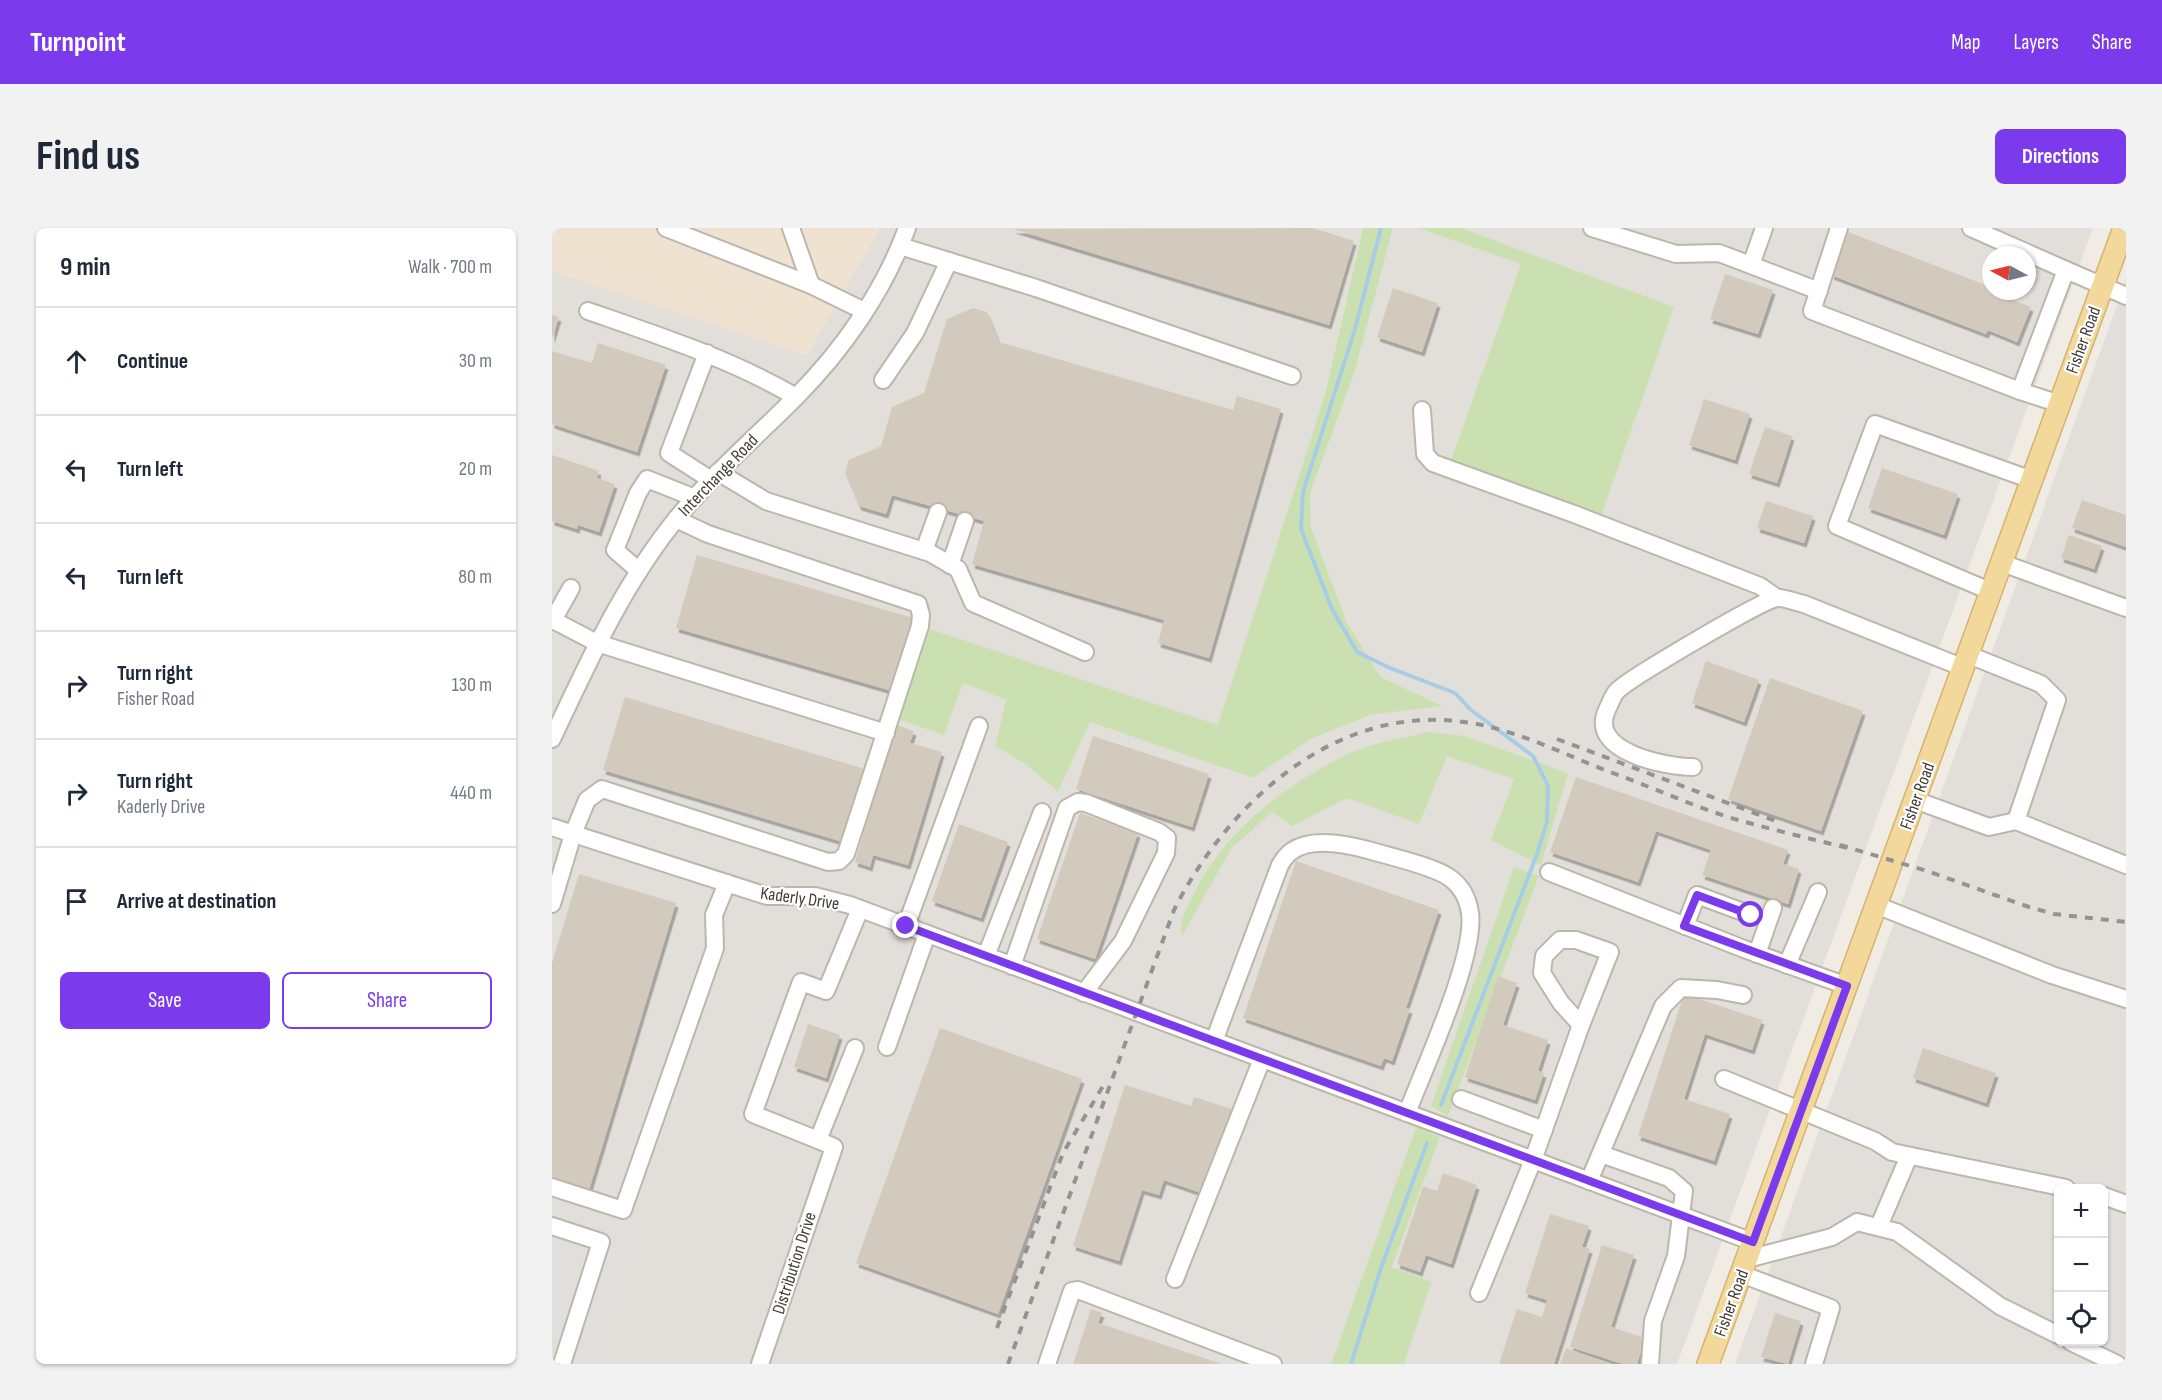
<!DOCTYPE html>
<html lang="en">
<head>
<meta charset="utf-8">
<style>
	:root { --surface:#fff; --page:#f2f2f3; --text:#1f2937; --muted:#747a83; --line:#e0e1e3; --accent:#7c3aed }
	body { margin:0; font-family:"Sofia Sans Condensed",sans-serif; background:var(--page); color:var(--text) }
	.controls { position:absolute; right:18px; bottom:18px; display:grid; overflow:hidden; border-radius:9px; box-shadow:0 2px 4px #0004 }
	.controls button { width:54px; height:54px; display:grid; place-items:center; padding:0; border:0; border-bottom:2px solid var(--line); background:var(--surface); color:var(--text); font:30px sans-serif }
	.compass { position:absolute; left:1430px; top:18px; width:54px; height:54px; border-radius:50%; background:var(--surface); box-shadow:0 2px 4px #0004; rotate:277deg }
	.stop { position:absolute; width:18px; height:18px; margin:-14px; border:4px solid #7c3aed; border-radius:50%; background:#fff }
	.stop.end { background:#7c3aed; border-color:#fff; box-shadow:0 2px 6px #0008 }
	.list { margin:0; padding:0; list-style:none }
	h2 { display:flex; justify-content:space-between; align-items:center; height:78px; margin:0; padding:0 24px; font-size:26px }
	h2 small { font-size:20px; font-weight:400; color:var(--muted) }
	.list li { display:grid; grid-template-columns:39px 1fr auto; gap:18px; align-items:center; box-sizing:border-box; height:108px; padding:0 24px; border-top:2px solid var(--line) }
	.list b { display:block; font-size:22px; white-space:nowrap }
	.list p { margin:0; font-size:20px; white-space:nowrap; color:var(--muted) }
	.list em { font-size:20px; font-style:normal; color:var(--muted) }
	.actions { display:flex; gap:12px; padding:18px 24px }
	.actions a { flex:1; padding:14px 0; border:2px solid var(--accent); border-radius:9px; text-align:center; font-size:21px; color:var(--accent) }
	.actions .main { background:var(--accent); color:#fff }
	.icon { flex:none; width:33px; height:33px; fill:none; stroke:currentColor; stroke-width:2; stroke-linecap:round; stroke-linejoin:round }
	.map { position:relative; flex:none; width:1574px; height:1136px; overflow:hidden; border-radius:9px }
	header { display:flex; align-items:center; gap:36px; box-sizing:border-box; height:84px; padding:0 30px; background:var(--accent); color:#fff }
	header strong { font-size:28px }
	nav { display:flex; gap:33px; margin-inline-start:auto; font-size:21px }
	.intro { display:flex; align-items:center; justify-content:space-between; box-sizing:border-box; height:144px; padding:0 36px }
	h1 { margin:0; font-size:42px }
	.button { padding:15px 27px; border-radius:9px; background:var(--accent); color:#fff; font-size:21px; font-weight:700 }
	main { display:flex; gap:36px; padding:0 36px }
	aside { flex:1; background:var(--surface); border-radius:9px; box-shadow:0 2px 4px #0004 }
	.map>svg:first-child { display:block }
</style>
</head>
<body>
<header>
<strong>Turnpoint</strong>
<nav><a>Map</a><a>Layers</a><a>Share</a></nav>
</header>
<div class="intro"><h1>Find us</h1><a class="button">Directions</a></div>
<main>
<aside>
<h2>9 min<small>Walk · 700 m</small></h2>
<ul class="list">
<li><svg class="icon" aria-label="ahead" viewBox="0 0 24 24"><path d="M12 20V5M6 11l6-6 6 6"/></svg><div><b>Continue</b></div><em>30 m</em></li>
<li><svg class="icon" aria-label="left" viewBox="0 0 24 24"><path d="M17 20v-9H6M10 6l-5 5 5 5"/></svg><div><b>Turn left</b></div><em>20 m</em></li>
<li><svg class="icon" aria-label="left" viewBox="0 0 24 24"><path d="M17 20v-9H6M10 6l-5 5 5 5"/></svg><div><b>Turn left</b></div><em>80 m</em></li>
<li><svg class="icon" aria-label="right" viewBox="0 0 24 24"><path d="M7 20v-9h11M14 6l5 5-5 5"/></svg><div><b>Turn right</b><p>Fisher Road</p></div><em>130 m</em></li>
<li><svg class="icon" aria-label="right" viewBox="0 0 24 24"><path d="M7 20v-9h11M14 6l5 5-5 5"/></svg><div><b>Turn right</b><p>Kaderly Drive</p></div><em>440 m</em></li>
<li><svg class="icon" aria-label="arrive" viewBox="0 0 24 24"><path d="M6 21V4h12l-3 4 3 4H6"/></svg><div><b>Arrive at destination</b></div></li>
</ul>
<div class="actions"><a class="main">Save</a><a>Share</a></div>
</aside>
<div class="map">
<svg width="1574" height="1136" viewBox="0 0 1574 1136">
	<defs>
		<filter id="shadow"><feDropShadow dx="2.5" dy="4.5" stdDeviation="0" flood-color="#0004"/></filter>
	</defs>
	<rect width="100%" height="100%" fill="#f0ece4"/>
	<path fill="#f0e2d1" d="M0,0H328L255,127L0,43Z"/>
	<g fill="#e2ded9" fill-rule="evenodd">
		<path d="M328,0H811L773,167L666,498L378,401L410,455L454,472L443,518L475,537L506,564L538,494L701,550L759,511L818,487L888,478L829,449L795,395L759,299L758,266L803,143L841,0H866L969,36L899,232L1121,79L909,0H1541L1125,1136H852L880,1054L840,1039L888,909L864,899L779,1136H0V43L255,127ZM1439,27H1475V63H1439Z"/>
		<path d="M1574,52V1136H1183ZM1506,960H1552V1114H1506Z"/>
	</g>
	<g fill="#cbe0b1">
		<path d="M811,0H841L803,143L758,266L759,299L795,395L829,449L890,478L818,487L759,511L701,550L538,494L506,564L475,537L443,518L454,472L411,455L392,507L346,491L378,401L666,497L773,167Z"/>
		<path d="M866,0H909L1122,79L1050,286L899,232L969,36Z"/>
		<path d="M876,504L912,508L1016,545L989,637L939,612L962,551L895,528L867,596L795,570L740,598L720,584L679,621L630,708C627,693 633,684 640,670C669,606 730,559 792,528C816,515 849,511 876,504Z"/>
		<path d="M962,639L987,648L896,888L879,878Z"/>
		<path d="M864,899L888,909L840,1039L880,1054L852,1136H779Z"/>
	</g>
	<g fill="#e1dfdc">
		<path d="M51,542L277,610L272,637L230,624L224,634L42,574Z"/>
		<path d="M0,977L83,1005L40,1136H0Z"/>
	</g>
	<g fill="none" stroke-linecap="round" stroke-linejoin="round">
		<g stroke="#a7cde6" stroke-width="4">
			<path d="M829,0L803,101L751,264L749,301L780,381L805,424L838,440L903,465L919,482L981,528L996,558L995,594L985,626L889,877"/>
			<path d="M799,1136L829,1040L875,915"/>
		</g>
	</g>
	<g fill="#d3cabe" filter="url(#shadow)">
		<path d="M761,0L802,13L777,97L461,1Z"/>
		<path d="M1296,4L1439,59V63H1450L1448,67L1479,79L1465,114L1436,102L1434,106L1279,47Z"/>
		<path d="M1173,46L1221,62L1206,106L1158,91Z"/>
		<path d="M841,60L886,75L870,124L825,109Z"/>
		<path d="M421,80L435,84L447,114L681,182L685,168L729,181L657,430L606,415L612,392L420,336L432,293L340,267L334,286L307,278L293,245L297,232L329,218L340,179L372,165L395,91Z"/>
		<path d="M0,87L7,89L0,111Z"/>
		<path d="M46,115L114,137L85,224L0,196V123L40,135Z"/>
		<path d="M1152,171L1198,186L1183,232L1137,217Z"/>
		<path d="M1213,199L1240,208L1225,255L1197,246Z"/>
		<path d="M0,227L47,243L45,250L63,256L47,304L26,297L25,301L0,293Z"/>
		<path d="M1330,240L1406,266L1392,307L1316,280Z"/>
		<path d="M1530,272L1574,287V319L1520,300Z"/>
		<path d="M1214,273L1261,288L1252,315L1205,300Z"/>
		<path d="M1517,307L1550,318L1542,341L1509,330Z"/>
		<path d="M145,327L361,390L340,463L124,400Z"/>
		<path d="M1154,433L1207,452L1192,494L1140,475Z"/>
		<path d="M1218,450L1311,483L1269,603L1176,571Z"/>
		<path d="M73,469L313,541L291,614L51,542Z"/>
		<path d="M344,497L362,503L358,515L390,524L356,637L321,627L318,639L303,634Z"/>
		<path d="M541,508L657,546L640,599L524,561Z"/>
		<path d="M1024,549L1236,622L1231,636L1247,641L1236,676L1150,647L1159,622L1104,603L1086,654L998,624Z"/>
		<path d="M528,585L586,605L543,731L485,711Z"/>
		<path d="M407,596L456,614L429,690L380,673Z"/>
		<path d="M744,633L887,682L854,780L858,781L840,833L832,830L829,838L691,790Z"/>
		<path d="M27,646L124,675L37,962L0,950V735Z"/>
		<path d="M946,748L965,755L951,797L996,812L986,843L992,845L983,872L913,849Z"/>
		<path d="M1132,766L1210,792L1200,822L1153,806L1132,871L1178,886L1162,933L1086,908Z"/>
		<path d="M256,796L288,807L274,850L242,839Z"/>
		<path d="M388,800L530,851L446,1086L304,1035Z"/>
		<path d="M1371,820L1444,845L1434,875L1361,850Z"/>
		<path d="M573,857L639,878L642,869L680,881L652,966L612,952L607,967L590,962L567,1033L521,1018Z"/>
		<path d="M891,945L925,957L899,1036L874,1027L868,1044L845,1036L871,958L885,963Z"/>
		<path d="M998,986L1037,998L1030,1019L1038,1021L1002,1136H947L965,1081L990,1089L995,1072L973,1065Z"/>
		<path d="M1050,1017L1082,1027L1059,1099L1093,1110L1085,1136H1071L1018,1119Z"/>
		<path d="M539,1081L550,1085L546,1095L670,1136H521Z"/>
		<path d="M1223,1085L1249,1093L1236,1136L1209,1129Z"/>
		<path d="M1014,1120L1059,1136H1008Z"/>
	</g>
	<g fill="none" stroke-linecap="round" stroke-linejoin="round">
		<defs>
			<g id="minor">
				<path d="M114,0L259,57L312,83"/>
				<path d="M239,0L259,57"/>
				<path d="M1040,0L1124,26L1167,25L1267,63"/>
				<path d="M1287,0L1260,83L1468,163"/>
				<path d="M1419,0L1514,42"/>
				<path d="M348,18L484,60L740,148"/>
				<path d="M1199,37L1212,0"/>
				<path d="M36,83C108,108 179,131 244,169"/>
				<path d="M155,125L117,225L159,252"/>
				<path d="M331,152L363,105L397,33"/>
				<path d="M1508,176L1468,163L1514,42L1574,68"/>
				<path d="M870,182L873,226L881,235L1022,286L1208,358L1225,370"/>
				<path d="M166,244L214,273L378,325L406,341L421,375L533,424"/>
				<path d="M372,323L386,284"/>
				<path d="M1450,335L1574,380"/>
				<path d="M398,337L413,293"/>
				<path d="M87,343L63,322L86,265L95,251L143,270"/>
				<path d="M19,360L1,392L45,415L334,505"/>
				<path d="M1440,364L1285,298L1323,196L1480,252"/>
				<path d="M0,511C36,435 71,356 125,290C161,246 203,210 243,170C291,122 332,63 355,0"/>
				<path d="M1141,539C1115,539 1035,524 1055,482C1058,476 1061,466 1066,462C1080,449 1210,372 1225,370C1233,369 1245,375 1252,376L1412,440"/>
				<path d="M1363,572L1437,599L1464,593L1505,472L1489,456L1417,427"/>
				<path d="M1464,593L1574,637"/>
				<path d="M0,599L215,668H263L298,677L1201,1014"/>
				<path d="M997,644L1192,721L1295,758"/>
				<path d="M0,676L21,606L35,572L50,561L276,634L287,633L294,626L368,398L369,387L366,376L156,306L124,291"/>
				<path d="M1324,677L1500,747L1574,771"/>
				<path d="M354,698L427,498"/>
				<path d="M1133,698L1145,667L1199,687"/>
				<path d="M1205,726L1221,680"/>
				<path d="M434,728L490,584"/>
				<path d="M1235,737L1266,664"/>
				<path d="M460,738L515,580L526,574L534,575L607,604L615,610L614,625L571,713L532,765"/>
				<path d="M662,813L728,637C731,632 735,626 740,623C759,609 794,616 816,622C836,628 882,638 898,650C909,658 916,671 918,685C924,729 872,840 855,885"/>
				<path d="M335,819L375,706"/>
				<path d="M1172,851L1323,913L1340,924L1514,960"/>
				<path d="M909,871L992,902"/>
				<path d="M266,912L201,886L249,754L274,763L308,681"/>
				<path d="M1049,926L1117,950L1132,963L1124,1028L1101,1093L1098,1136"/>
				<path d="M1037,953L1111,778L1129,760L1165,762L1191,767"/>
				<path d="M0,959L71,982L163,720L162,687L175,655"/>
				<path d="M1552,968L1574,976"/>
				<path d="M0,998L49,1014L10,1136"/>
				<path d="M1327,998L1357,928"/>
				<path d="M1195,1031L1280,1009L1305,994L1345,1004L1448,1078L1506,1107"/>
				<path d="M1189,1046L1279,1080L1262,1136"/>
				<path d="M623,1051L710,831"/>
				<path d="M927,1065L981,932L1029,797L1009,775L990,745L992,728L1008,712H1024L1058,724L1029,797"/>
				<path d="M1519,1114L1565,1136"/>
				<path d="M208,1136L282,919L266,912L303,820"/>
				<path d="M495,1136L520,1063L526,1062L721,1136"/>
			</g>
			<path id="major" d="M1156,1136L1572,0"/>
		</defs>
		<use href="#minor" stroke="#bdb6ab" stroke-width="20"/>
		<use href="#major" stroke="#d4b46e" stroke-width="24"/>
		<use href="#minor" stroke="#fff" stroke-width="16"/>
		<use href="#major" stroke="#f2d89b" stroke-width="21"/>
		<g stroke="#939393" stroke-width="4" stroke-dasharray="8 8" stroke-linecap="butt">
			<path d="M1005,511L1229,595"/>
			<path d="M1288,617L1375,643L1477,679L1502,686L1574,694"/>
			<path d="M445,1100L511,925L551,858"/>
			<path d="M456,1136L622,682C676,575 783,476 912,494C961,500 1011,526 1058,544C1100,559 1142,579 1186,592C1222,602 1259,611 1296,620"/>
		</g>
	</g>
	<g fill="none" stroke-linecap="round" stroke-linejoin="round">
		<path stroke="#7c3aed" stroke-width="8" d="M354,698L1201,1014L1295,758L1132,698L1145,667L1199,687"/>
	</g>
	<g text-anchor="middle" stroke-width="4.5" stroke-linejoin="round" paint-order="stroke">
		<g font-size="18" fill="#413c35" stroke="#fff">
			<text transform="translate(1531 112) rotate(-70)" y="6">Fisher Road</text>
			<text transform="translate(166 247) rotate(-46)" y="6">Interchange Road</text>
			<text transform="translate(1365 568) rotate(-70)" y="6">Fisher Road</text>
			<text transform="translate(248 670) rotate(8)" y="6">Kaderly Drive</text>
			<text transform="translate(242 1035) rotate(-72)" y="6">Distribution Drive</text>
			<text transform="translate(1179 1075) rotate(-70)" y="6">Fisher Road</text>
		</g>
	</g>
</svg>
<div class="controls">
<button>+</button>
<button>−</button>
<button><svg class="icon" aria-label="locate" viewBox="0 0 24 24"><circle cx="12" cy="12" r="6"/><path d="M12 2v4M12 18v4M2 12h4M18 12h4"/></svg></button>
</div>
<svg class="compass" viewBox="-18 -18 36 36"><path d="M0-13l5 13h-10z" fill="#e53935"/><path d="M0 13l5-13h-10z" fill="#747a83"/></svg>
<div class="stop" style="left:1199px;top:687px"></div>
<div class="stop end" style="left:354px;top:698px"></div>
</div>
</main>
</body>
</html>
